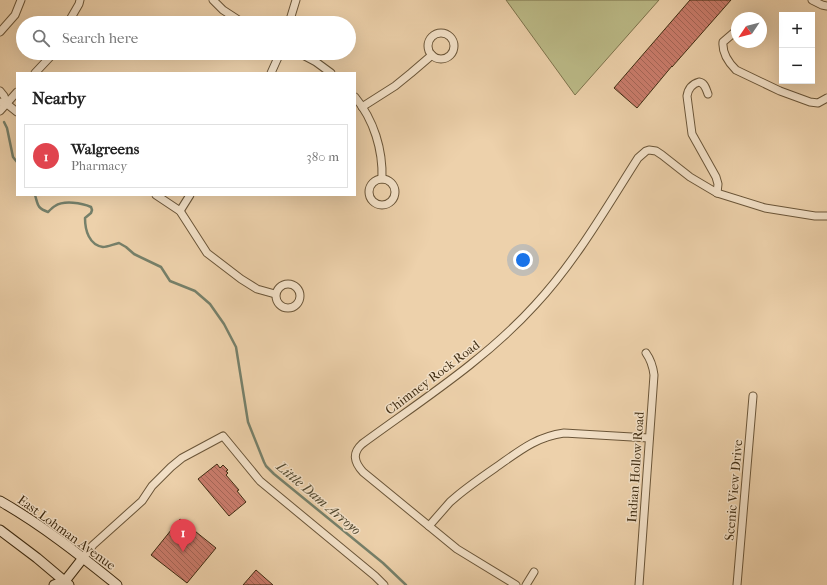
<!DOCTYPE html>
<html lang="en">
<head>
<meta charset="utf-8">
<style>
	:root { --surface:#fff; --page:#f6f6f6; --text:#222; --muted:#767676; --line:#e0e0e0; --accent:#ea580c }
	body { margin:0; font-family:"IM FELL French Canon",serif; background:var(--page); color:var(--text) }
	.controls { position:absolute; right:12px; top:12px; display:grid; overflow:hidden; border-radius:0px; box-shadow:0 4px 16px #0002 }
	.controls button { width:36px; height:36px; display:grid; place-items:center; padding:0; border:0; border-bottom:1px solid var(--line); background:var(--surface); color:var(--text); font:20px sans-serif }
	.compass { position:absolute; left:731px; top:12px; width:36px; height:36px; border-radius:50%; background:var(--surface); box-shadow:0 4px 16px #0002; rotate:235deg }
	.you { position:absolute; left:523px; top:260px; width:14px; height:14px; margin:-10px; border:3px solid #fff; border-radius:50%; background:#1a73e8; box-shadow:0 0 0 6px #1a73e833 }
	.badge { display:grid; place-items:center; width:26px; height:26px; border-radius:50%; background:var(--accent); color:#fff; font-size:13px; font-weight:700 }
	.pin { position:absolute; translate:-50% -33px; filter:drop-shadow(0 1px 2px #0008) }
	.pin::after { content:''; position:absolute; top:21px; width:14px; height:12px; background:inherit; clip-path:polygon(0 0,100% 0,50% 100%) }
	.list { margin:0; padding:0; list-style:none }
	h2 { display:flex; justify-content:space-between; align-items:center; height:52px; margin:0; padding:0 16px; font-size:17px }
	h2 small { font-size:13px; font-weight:400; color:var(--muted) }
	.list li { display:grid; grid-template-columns:26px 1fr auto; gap:12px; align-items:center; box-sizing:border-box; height:64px; margin:0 8px 8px; padding:0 8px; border:1px solid var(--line); border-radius:0px }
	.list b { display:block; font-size:15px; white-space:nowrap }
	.list p { margin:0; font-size:13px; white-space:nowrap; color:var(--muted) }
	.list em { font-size:13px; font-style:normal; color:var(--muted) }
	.icon { flex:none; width:22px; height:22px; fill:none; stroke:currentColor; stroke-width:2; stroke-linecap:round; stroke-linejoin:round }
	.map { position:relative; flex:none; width:827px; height:585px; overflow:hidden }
	.search { position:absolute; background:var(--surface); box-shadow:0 4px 16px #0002; left:16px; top:16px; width:340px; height:44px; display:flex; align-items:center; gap:10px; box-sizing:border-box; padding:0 14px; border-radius:22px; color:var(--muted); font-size:15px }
	.panel { position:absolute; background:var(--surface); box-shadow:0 4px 16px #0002; left:16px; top:72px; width:340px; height:124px; border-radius:0px }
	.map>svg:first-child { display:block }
</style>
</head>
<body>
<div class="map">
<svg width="827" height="585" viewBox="0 0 827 585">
	<defs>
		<pattern id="building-back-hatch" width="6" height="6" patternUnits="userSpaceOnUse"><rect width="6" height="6" fill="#ca7c6c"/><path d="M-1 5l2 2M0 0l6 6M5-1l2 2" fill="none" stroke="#a56657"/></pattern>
	</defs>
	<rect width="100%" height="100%" fill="#edd1ab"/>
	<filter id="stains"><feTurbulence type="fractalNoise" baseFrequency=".005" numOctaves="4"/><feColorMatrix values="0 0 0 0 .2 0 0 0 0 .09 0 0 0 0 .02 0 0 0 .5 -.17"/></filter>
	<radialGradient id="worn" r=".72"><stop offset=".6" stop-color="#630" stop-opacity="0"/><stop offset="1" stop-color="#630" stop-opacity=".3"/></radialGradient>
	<path fill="#bbba87" stroke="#7d734c" d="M506,0H659L575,95Z"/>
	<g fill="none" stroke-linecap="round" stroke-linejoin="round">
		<g stroke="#76806a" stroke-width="2.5">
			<path d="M4,122L7,128L13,157L17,162"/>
			<path d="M35,195C38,205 37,208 48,212C50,210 53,207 55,206C64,200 82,203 91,207L92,210L91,213L85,218C85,230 89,245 103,247C107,247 114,244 119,243L126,247L134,254L161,267L170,281L195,291L210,304L224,324L236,347L248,422L264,462L266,466L274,474L383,563L406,585"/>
		</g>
	</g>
	<g fill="url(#building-back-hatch)" stroke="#3f2c12">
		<path d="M690,0H731L672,67V66L637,108L614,88Z"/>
		<path d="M217,464L220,468L223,465L228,470L226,471L228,473L226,475L239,490L237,491L246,502L229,516L198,479Z"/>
		<path d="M180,519L216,548L187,583L151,555Z"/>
		<path d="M256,570L273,585H243Z"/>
	</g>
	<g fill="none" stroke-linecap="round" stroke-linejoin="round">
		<defs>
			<g id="street">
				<path d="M213,0L223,10L243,23"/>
				<path d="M812,0L822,5L827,6"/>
				<path d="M68,23L79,4L80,0"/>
				<path d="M289,23L296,0"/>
				<path d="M737,30L723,42C722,53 728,62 736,70L780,91L810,102L818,103L827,98"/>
				<path d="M0,32L15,15L21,0"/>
				<circle cx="441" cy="46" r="13"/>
				<path d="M299,53L316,62L331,73"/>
				<path d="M35,73L50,57L52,53"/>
				<path d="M271,73L280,53"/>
				<path d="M0,91L4,96L7,104"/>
				<path d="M708,94C706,89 705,83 699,82C692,84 688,89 687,96L692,134L716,177L718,184L717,193"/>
				<path d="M355,97C374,120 383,150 382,179"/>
				<path d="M0,102L7,104L17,112"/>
				<path d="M362,107L395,86L411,73L432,55"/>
				<path d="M0,111L17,92"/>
				<circle cx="382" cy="192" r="13"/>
				<path d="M156,195L180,211L207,253L241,279L257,289L275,294"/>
				<path d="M180,211L190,195"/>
				<circle cx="288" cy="296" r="12"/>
				<path d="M429,526L450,502L457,496C469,486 482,477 495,468C518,452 535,437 564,433L649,438"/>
				<path d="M83,558L93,545L142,501L152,486L171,467L182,458L223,436L260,481L375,576L384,585"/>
				<path d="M516,585L457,549L363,472C354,462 352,453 362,444C422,400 485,360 535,305C576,261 606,208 638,158L646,151L649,150L656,151L662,155L690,177L717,193L765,208L815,216H827"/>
				<path d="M526,585L534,572"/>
				<path d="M639,585L654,375C653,367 651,360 646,353"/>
				<path d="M737,585L753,396"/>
			</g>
			<g id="secondary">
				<path d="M0,501C42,525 80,555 117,585"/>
				<path d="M0,530L37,558L69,585"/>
				<path d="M54,585L65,581"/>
				<path d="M64,585L65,581L83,558"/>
			</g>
		</defs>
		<use href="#street" stroke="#6a5538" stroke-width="9"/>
		<use href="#secondary" stroke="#3f2c12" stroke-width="11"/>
		<use href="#street" stroke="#f3e1c8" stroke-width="7"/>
		<use href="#secondary" stroke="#f3e1c8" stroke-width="9"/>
	</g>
	<g text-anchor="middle" stroke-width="3" stroke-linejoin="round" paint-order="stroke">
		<g font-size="13" fill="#3f2c12" stroke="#f3e1c8">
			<text transform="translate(432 377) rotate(-37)" y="5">Chimney Rock Road</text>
			<text transform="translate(635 467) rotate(-86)" y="5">Indian Hollow Road</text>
			<text transform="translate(733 490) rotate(-85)" y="5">Scenic View Drive</text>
			<text transform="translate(67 532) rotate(36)" y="5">East Lohman Avenue</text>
		</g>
		<g font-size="14" font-style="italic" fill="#51482f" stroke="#f3e1c8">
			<text transform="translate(319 498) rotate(40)" y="5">Little Dam Arroyo</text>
		</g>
	</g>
	<rect width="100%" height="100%" filter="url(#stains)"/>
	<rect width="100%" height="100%" fill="url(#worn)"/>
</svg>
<div class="controls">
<button>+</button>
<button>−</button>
</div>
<svg class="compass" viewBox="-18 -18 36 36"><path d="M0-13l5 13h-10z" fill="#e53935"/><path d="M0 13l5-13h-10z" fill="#767676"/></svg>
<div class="you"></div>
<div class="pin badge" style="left:183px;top:552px;background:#e0444e">1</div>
<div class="search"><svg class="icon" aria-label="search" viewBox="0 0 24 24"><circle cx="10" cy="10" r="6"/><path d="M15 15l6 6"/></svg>Search here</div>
<section class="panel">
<h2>Nearby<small></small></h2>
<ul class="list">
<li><span class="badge" style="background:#e0444e">1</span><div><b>Walgreens</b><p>Pharmacy</p></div><em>380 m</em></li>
</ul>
</section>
</div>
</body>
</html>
